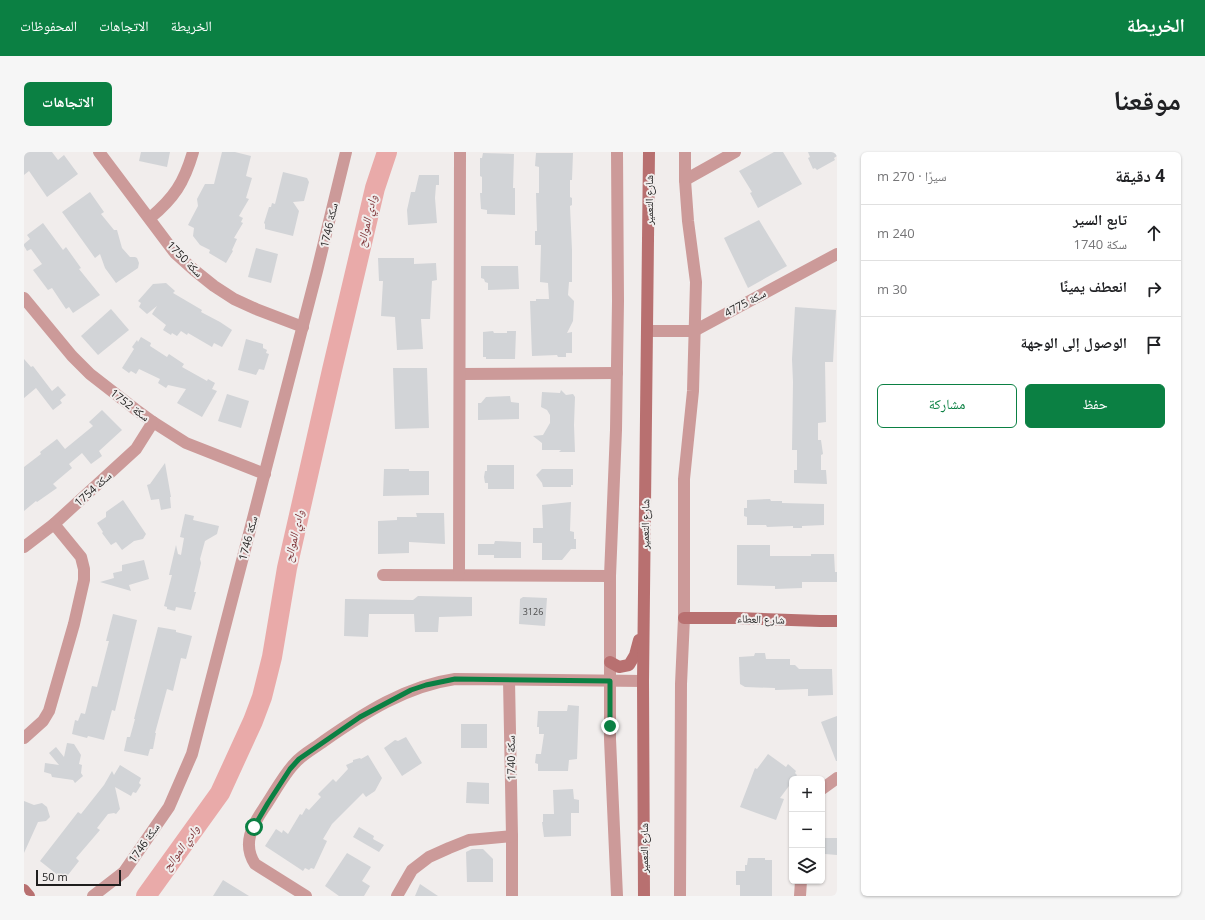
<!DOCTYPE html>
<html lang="ar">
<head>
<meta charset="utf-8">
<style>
	:root { --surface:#fff; --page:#f6f6f6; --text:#202124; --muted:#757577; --line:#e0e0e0; --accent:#0b8043 }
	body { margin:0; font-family:"Open Sans","Noto Naskh Arabic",sans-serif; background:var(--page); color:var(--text); direction:rtl }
	.controls { position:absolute; right:12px; bottom:12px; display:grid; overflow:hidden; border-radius:6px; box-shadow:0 1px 3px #0004 }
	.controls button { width:36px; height:36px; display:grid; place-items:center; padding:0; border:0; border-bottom:1px solid var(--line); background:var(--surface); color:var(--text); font:20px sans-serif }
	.scale { position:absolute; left:12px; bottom:10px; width:85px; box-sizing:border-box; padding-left:4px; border:2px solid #1f1e1e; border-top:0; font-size:11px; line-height:14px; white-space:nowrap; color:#1f1e1e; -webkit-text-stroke:3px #f1edec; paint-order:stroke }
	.stop { position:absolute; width:12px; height:12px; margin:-9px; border:3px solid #0b8043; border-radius:50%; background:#fff }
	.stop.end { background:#0b8043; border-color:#fff; box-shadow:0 1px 4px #0008 }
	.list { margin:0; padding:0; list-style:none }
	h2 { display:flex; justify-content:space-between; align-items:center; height:52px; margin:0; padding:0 16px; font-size:17px }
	h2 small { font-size:13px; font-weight:400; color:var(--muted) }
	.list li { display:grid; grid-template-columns:26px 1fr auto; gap:12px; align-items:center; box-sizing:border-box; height:56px; padding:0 16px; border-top:1px solid var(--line) }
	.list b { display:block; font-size:15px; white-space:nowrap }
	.list p { margin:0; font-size:13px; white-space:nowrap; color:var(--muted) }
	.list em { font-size:13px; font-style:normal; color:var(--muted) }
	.actions { display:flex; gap:8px; padding:12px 16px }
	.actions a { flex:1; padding:9px 0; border:1px solid var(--accent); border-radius:6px; text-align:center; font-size:14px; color:var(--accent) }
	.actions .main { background:var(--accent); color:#fff }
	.icon { flex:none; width:22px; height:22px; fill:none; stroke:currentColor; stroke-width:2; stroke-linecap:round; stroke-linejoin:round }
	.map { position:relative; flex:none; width:813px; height:744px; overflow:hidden; direction:ltr; border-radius:6px }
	header { display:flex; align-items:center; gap:24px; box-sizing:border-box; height:56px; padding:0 20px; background:var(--accent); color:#fff }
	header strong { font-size:19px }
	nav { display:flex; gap:22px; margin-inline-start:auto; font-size:14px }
	.intro { display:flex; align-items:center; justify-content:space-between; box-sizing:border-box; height:96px; padding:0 24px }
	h1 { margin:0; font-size:28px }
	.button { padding:10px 18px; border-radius:6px; background:var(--accent); color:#fff; font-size:14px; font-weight:700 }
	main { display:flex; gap:24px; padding:0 24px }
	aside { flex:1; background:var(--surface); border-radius:6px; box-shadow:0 1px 3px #0004 }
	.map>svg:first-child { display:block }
</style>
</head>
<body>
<header>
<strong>الخريطة</strong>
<nav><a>الخريطة</a><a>الاتجاهات</a><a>المحفوظات</a></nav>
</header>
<div class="intro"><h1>موقعنا</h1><a class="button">الاتجاهات</a></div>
<main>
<aside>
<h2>4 دقيقة<small>سيرًا · 270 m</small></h2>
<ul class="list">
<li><svg class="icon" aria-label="ahead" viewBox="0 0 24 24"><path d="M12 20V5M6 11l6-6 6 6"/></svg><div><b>تابع السير</b><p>سكة 1740</p></div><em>240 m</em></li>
<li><svg class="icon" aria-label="right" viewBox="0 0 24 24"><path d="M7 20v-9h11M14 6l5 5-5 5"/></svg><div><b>انعطف يمينًا</b></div><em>30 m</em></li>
<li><svg class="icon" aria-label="arrive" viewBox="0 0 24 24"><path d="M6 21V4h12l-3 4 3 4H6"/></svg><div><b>الوصول إلى الوجهة</b></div></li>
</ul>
<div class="actions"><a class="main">حفظ</a><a>مشاركة</a></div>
</aside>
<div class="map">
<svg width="813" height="744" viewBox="0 0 813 744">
	<rect width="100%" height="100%" fill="#f1edec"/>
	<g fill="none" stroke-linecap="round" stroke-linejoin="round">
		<path stroke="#e9aaa9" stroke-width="20" d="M122,744L196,641L229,569L238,545L248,505L263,416L308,218L351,36L363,0"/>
	</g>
	<g fill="#d2d4d7">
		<path d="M0,0H28L34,8L40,3L54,22L23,45L5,19L0,23Z"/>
		<path d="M117,0H146L143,15L115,9Z"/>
		<path d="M198,0H211L227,4L222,24L228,26L222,46L225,47L215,64L219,66L217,70L219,71L210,86L213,87L208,98L209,99L202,111L185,101L186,98L176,93L169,84L170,76L164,73L174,54L173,47L181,32H190Z"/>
		<path d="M750,0H759L778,32L734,56L726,41L728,40L715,19Z"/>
		<path d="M784,0H813V4L810,6L811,8L793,18L791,16L789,17L784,6L786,5Z"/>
		<path d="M459,1L490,2L489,36H491V63L463,62V58L457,57L456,41H458V25L456,24V6H458Z"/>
		<path d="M512,1H549L548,28H546V45L548,46V53L546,54L548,98V130H545L544,143L550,149L549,169L543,181L548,180V201H542V205H534L533,203L508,204L506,149H512V147H525L524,131L516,130L517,93H511V79H513L512,41H515V15L511,14Z"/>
		<path d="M259,20L283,26L285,30L280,49L269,50L275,59L269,84L241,77V72L240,71L245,55H247L248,51L251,52Z"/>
		<path d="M395,23H415V33H412L411,46L413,71L384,73L383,58L387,40H391Z"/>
		<path d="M66,40L80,60L77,62L90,78H93L98,96L106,105H111L113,106L115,111L114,116L92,131L81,116L76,102L71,106L38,60Z"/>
		<path d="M735,68L763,114L724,136L700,86Z"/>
		<path d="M19,71L39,98L42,95L57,116L55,117L76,143L49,161L45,155L42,157L28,136L24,138L9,118L18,112L7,97L3,99L0,94V92L6,87L3,83Z"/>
		<path d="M232,96L254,102L247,131L224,125Z"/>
		<path d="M354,106H390V112L412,111L413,128L408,129L406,167H397L399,197L373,198L371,165L357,164L359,129H355Z"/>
		<path d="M457,114H494L495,137L464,138V131L461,130L460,127L457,126Z"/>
		<path d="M142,131L151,139L149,141L178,158L177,160L196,170L208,178L198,195L190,191L188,195L164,181L163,183L157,179L153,184L148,181L147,183L139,178L142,173L128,162L133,154L123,162L115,155L117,151L114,149L129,132Z"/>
		<path d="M771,155L812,158L809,210H801L802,270L794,271V288H797L799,302L797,303V318H802L803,332L770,331V318H773V298H768L769,230L768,207Z"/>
		<path d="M87,157L105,178L74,203L57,184Z"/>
		<path d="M469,179L470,181H483V179H492L491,207H462V205H459V180Z"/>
		<path d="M117,185L127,191L126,194L143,205L145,202L160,212L158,215L183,229L184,227L191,231L188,237L193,239L178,265L153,251L162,237L144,233L142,236L134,231L136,227L115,217L112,222L107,219L105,221L98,216L110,197L108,195L113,188L114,190Z"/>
		<path d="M222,187L239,192V196L243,198L242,201L245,202L240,218L235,217L232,223L214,218Z"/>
		<path d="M0,207L7,215L9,214L28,239L34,234L42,243L36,248L38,251L29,258L12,236L0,246Z"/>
		<path d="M369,216H403L405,276L371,277Z"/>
		<path d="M537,238L542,243L549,242L551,245L550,273L551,300H535L537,298H518V291L509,284L519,283L526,271V263L523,258L517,255L518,240L536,241Z"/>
		<path d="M203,242L225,249L217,276L194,269Z"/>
		<path d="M486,244L487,250L495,251V267L454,268V251H457L462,245Z"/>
		<path d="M78,258L98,278L75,299L78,304L67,312L58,301L45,312L48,316L29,332L33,336L13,350L12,349L0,359V315L17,302L16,300L33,287L41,297L69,274L65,270Z"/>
		<path d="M141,311L147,345H146L147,356L137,358L135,347L127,348L123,333L126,332Z"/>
		<path d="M463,313H490V337H464V331H461L460,325L461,319H463Z"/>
		<path d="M360,317H385V319H405V343L359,344Z"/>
		<path d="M518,317H549V333H547V335H519L518,331L512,323Z"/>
		<path d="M746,347L747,349H758V351L800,352V373L778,374V376H769V374L743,375L742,373H723V365L720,364V356H723V348Z"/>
		<path d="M99,348L122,382L119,387L110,389L98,398L92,390L87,393L78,381L79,380L73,371L82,365V360Z"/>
		<path d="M547,350L546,379L550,380V387H552V397H547L538,408H518V391H509V376H519L518,353Z"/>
		<path d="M392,361H420L421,392L385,390V401L354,402V369L373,368V365H393Z"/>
		<path d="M161,362L170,364L169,368L195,374L193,382L181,389L176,407L177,411L170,440H172L167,458L152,455L151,459L143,457V455L140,454L148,423H145L152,393L154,402L157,403L160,386L156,385Z"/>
		<path d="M471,389L497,390V406H470V403H454V392H470Z"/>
		<path d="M713,393H746V404H787V402H810L811,420H813V430H778V436L751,437V434L713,433Z"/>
		<path d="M120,408L125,427L105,433L107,439L76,430L90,426L89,421L98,419V413Z"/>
		<path d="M394,444L448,445V464L415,465L414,480H391L390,462H345L344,485L320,484L321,447L389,448Z"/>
		<path d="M499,445L523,446L521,474L495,472L496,447Z"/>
		<path d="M89,462L113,468L91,559L88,558L80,588L64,584L63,586L48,582L51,568L54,569L57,561L61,562L68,534L73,535L85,489H82Z"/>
		<path d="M134,475L152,478V480L168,484L162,507L157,506L149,539L143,537L131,581H132L129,597H126L124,604L100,599L103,585H106L111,567H110Z"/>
		<path d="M731,501H741L742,507H766V513H771L775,517H808L809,543L784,544V537L751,538V536L721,535L716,532L715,505L730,504Z"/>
		<path d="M544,553L555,554L553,607L545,608L544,619H514V612L511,611L512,602H517L520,582H515V575H513L514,559H543Z"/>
		<path d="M813,564V609H812L797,570Z"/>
		<rect x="437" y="572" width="26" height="24"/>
		<path d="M382,585L398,611L378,624L360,596L371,588L374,589Z"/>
		<path d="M43,591L50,592L57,603L55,612L58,613L57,621L59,624L51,631L49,628L28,625L27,622L20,620L21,611L35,613L25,601L32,595L40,605Z"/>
		<path d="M744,602L762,615L764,612L772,619L771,621L773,623L770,627H768V630L756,646L760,647L752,668L716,655L731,616L733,617Z"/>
		<path d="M344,603L358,626L351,639L342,645L339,641L308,672L299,687L303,689L290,717L287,716L285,718L281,716L279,719L241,694L252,677L258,681L259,678L264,682L276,662L278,663L282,656L285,658L297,645L294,642L309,627L312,630L324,617L322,613L329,610V608L336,606L337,607Z"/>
		<path d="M96,613L117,626L115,631L117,633L112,641L109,640L107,644L91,635L96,657L92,662L90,661L84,662L73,676L76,678L52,706L55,709L40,728L16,709L54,660L57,662L80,633L88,619L90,623Z"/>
		<path d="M443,630L465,631V652L442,651Z"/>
		<path d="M549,637L550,647L555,648V661H547V684L520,685L518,670H519V662H530L529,638Z"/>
		<path d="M0,649L10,653L18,651L23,655L26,665L22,669L14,670L0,701Z"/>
		<path d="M335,675L350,684L349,687L360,693L355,700L329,685Z"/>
		<path d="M801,686H813V703L801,702Z"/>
		<path d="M448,697H459L469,707V730H443L442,700Z"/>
		<path d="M323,701L347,715L338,729L346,734L340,744H315L301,734Z"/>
		<path d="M724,706H741V708H748V744H716V733H712V719H721V713H723Z"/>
		<path d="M199,728L225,744H189Z"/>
		<path d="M396,732L414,744H391Z"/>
	</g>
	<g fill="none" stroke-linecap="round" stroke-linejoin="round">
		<g stroke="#cc9a99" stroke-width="12">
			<path d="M75,0L151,101L170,118L190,134L210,147L232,157L279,175"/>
			<path d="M593,0L594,149L592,278L586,424V587L593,744"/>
			<path d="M661,28L711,0"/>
			<path d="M126,66C150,46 160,31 169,0"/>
			<path d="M0,146L48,204L66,222L111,257L129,270L162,291L241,322"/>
			<path d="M624,179H670L813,102"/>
			<path d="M436,222L593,221"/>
			<path d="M0,395L30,372L112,297L129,270"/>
			<path d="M359,423L586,424"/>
			<path d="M435,423L436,0"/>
			<path d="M485,528L488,684V744"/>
			<path d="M0,586L19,569L25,559L50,472L60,428V417L57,405L30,372"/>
			<path d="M798,637L813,626"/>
			<path d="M69,744L100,720L145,655L168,602L293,119L322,0"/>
			<path d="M282,744L231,712C218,692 228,674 240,656C249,643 260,622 271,611C279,602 291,596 300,589C340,561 382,534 431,527L619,529"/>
			<path d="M373,744L388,718L405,705L425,696L445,688L488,684"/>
			<path d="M656,744L657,532L660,466V327L669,239L672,130L664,69L661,28V0"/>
			<path d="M776,744L777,729"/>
		</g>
		<g stroke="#b87070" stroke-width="12">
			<path d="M660,466H713L796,469H813"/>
			<path d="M586,510L595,515L605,513L611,503L615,488"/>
			<path d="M0,738L5,744"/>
			<path d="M620,744L619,529L625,0"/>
		</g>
	</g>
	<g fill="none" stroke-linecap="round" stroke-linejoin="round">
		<path stroke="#0b8043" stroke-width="5" d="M230,675L244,651L266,617L275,607L336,565L387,538L402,533L431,527L586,529V574"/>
	</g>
	<g text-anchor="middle" stroke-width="4" stroke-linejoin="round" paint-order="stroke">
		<g font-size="9" fill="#4c4c4c">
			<text x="509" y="463">3126</text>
		</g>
		<g font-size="11" fill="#1f1e1e" stroke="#f1edec">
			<text transform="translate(625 48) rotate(-90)" y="4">شارع التعمير</text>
			<text transform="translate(305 73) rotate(-77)" y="4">سكة 1746</text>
			<text transform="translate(161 107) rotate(45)" y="4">سكة 1750</text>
			<text transform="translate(721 151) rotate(-28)" y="4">سكة 4775</text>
			<text transform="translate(106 253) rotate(37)" y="4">سكة 1752</text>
			<text transform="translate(69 337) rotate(-42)" y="4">سكة 1754</text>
			<text transform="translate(621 372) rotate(-89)" y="4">شارع التعمير</text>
			<text transform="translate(224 386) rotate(-75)" y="4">سكة 1746</text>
			<text transform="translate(737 467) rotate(2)" y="4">شارع العطاء</text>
			<text transform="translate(487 606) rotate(-91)" y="4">سكة 1740</text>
			<text transform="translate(120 691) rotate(-55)" y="4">سكة 1746</text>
			<text transform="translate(620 696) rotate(-90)" y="4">شارع التعمير</text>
		</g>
		<g font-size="12" font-style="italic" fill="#7e3337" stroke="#f1edec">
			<text transform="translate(343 69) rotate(-77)" y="4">وادي الموالح</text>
			<text transform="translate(270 384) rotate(-77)" y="4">وادي الموالح</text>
			<text transform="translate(157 696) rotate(-54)" y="4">وادي الموالح</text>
		</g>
	</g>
</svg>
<div class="controls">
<button>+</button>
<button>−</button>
<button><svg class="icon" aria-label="layers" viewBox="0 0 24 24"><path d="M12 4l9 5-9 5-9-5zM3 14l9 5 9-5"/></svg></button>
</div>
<div class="scale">50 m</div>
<div class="stop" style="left:230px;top:675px"></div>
<div class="stop end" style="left:586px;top:574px"></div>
</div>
</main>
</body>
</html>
